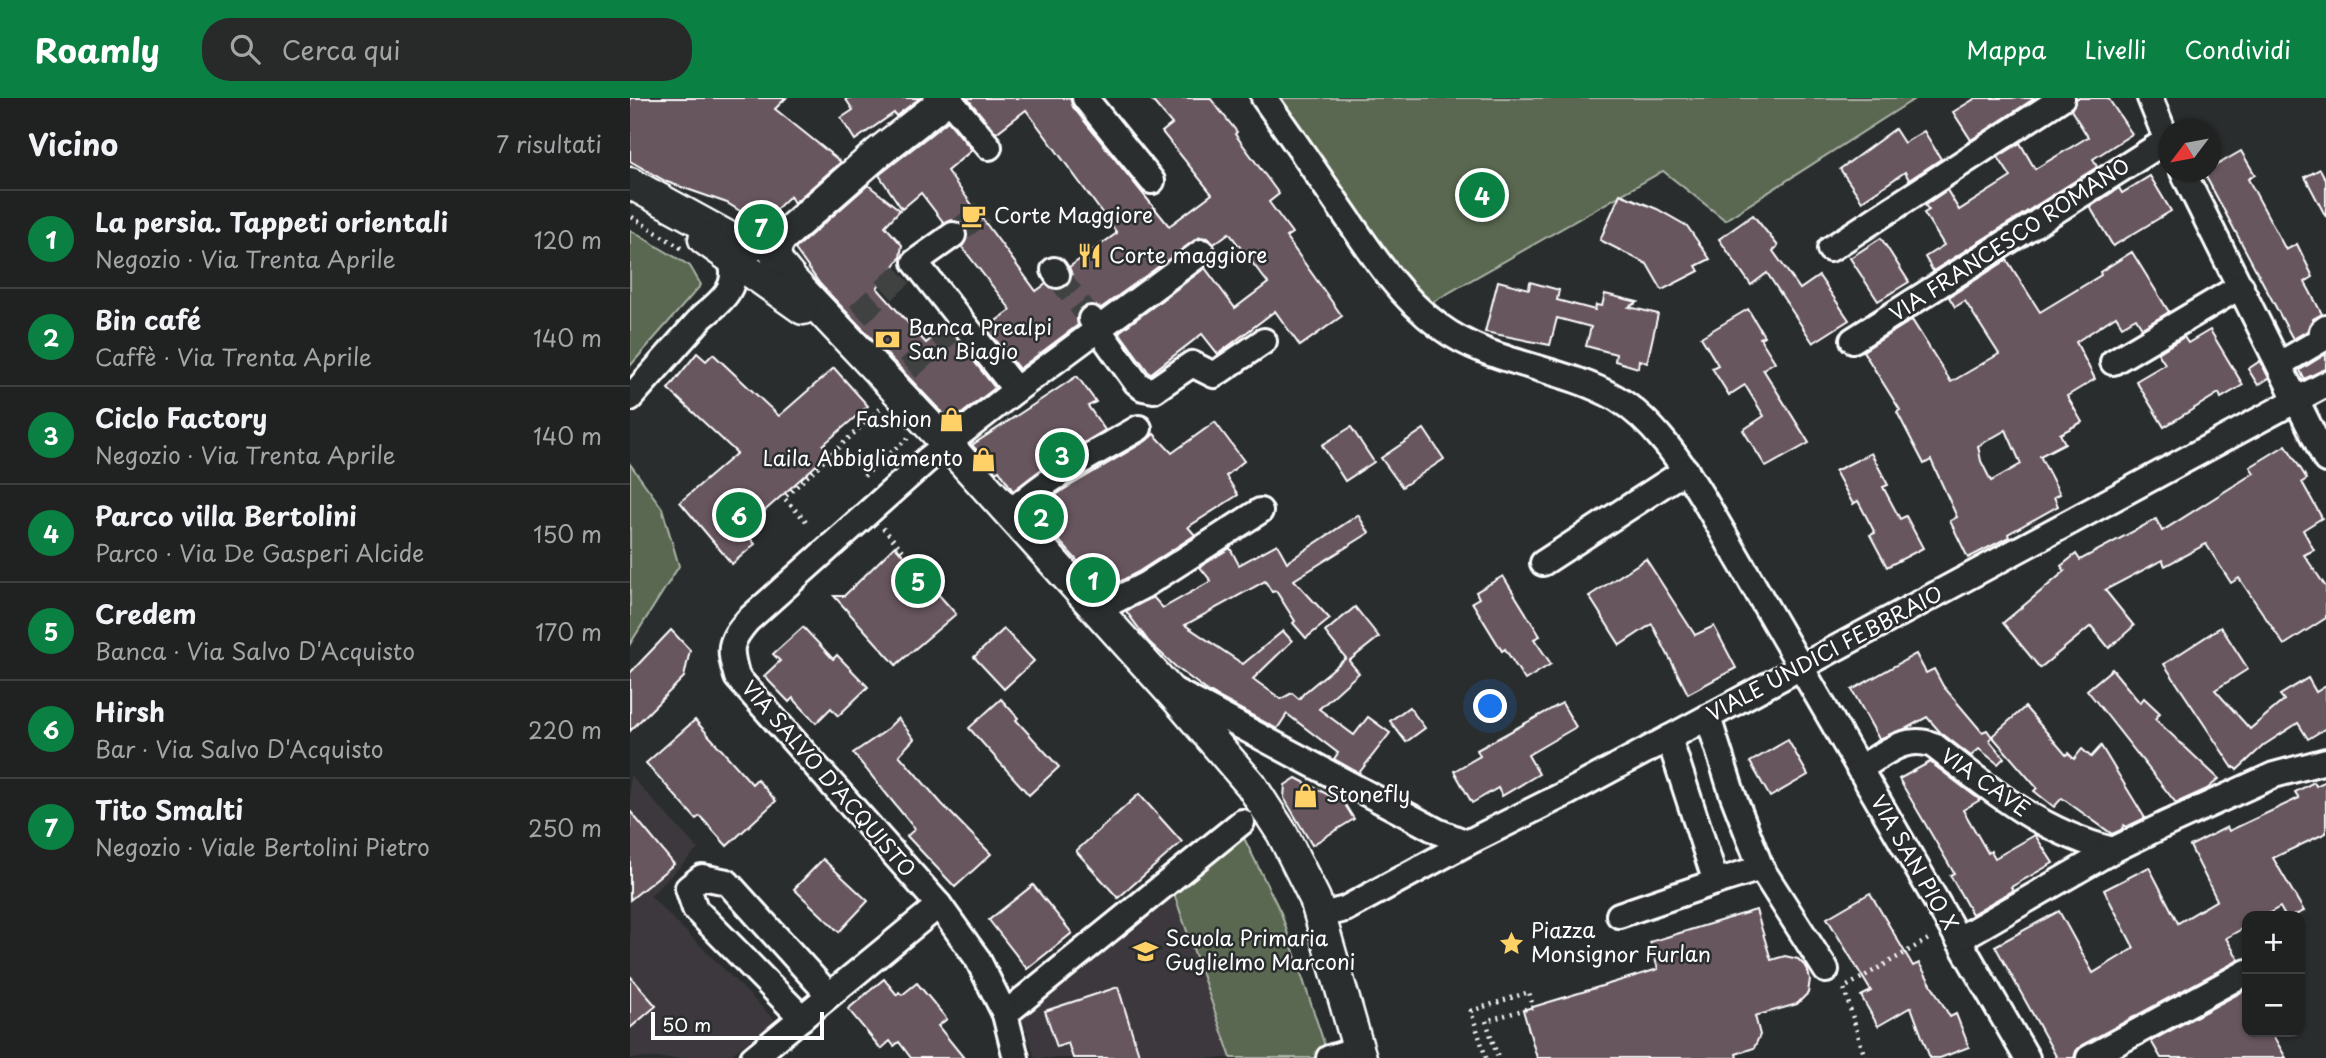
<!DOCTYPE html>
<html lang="it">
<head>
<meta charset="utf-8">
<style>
	:root { --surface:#202222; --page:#282a2a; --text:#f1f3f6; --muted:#a2a4a5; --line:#3d3f40; --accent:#0b8043 }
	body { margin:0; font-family:"Playpen Sans",sans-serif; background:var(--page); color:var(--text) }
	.controls { position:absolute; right:21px; bottom:21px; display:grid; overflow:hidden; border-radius:14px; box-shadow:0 2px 5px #0004 }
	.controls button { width:63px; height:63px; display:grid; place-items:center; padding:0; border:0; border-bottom:2px solid var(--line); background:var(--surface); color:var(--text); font:35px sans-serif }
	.compass { position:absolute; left:1528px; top:21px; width:63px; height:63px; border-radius:50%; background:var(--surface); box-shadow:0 2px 5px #0004; rotate:238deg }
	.scale { position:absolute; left:21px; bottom:18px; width:173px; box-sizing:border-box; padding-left:7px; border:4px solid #fff; border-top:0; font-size:19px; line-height:24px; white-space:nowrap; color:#fff; -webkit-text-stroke:5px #2a2d2e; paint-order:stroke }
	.you { position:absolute; left:861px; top:609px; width:24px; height:24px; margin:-18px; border:5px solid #fff; border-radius:50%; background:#1a73e8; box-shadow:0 0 0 10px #1a73e833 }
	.badge { display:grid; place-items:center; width:46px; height:46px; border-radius:50%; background:var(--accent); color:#fff; font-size:23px; font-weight:700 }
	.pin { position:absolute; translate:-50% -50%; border:4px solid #fff; box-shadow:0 2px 7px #0006 }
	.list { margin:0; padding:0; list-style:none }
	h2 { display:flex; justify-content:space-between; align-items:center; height:91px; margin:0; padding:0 28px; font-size:30px }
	h2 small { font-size:23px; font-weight:400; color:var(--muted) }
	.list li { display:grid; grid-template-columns:46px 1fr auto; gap:21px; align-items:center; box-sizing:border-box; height:98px; padding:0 28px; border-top:2px solid var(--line) }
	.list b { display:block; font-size:26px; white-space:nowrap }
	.list p { margin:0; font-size:23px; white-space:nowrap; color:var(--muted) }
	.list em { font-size:23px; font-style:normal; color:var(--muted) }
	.icon { flex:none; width:38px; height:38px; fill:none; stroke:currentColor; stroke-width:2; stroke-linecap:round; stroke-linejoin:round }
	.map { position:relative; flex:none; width:1696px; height:960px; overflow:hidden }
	header { display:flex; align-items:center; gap:42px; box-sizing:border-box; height:98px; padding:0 35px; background:var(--accent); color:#fff }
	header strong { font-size:33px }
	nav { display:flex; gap:38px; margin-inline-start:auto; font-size:24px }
	.search { width:490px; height:63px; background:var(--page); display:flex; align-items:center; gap:18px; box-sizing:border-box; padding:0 24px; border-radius:28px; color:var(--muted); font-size:26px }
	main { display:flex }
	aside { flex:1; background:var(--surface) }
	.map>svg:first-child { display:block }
</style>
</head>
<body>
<header>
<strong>Roamly</strong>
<div class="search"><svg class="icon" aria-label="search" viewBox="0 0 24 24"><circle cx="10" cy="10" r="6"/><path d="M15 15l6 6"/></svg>Cerca qui</div>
<nav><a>Mappa</a><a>Livelli</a><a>Condividi</a></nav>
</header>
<main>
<aside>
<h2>Vicino<small>7 risultati</small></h2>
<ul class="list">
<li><span class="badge">1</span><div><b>La persia. Tappeti orientali</b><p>Negozio · Via Trenta Aprile</p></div><em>120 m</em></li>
<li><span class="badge">2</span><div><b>Bin café</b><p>Caffè · Via Trenta Aprile</p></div><em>140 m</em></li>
<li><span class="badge">3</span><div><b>Ciclo Factory</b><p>Negozio · Via Trenta Aprile</p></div><em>140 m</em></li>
<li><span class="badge">4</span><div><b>Parco villa Bertolini</b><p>Parco · Via De Gasperi Alcide</p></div><em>150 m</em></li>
<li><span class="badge">5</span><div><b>Credem</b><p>Banca · Via Salvo D'Acquisto</p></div><em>170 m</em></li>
<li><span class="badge">6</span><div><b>Hirsh</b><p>Bar · Via Salvo D'Acquisto</p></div><em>220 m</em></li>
<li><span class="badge">7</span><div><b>Tito Smalti</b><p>Negozio · Viale Bertolini Pietro</p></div><em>250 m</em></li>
</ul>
</aside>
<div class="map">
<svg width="1696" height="960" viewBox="0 0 1696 960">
	<rect width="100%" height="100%" fill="#2a2d2e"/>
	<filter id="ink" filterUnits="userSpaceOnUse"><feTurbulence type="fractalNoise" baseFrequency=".0143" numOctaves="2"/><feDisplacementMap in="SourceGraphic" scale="14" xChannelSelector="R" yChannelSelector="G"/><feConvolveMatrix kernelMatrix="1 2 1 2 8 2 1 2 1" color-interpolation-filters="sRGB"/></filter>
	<g filter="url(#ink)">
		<g fill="#3c393c">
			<path d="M0,677L68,751L20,798L145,922L97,960H0Z"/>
			<path d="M542,790L601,960H405L391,917Z"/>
		</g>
		<g fill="#5a6851" stroke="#acb4a8" stroke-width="2">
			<path d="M648,0H1286L1095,122L1033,73L799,206L775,184Z"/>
			<path d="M0,132L60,168L71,187L0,268Z"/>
			<path d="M0,366L32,410L49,468L0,546Z"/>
			<path d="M611,734L651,815L699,960H601L542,790Z"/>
		</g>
		<g fill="#67565e" stroke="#fff" stroke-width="2" fill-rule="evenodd">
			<path d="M0,0H156L145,11L211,64L164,105L160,98L131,126L97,105L37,84L0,63Z"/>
			<path d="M215,0H290L266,18L264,15L225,42L211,20L223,12Z"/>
			<path d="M337,0H440L443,9L539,128L582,96L532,34L542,26L520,0H580L607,34L605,36L649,96L639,104L662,135L656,139L712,218L670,248L645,213L588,256L572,236L520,276L489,234L575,170L605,210L638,185L599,135L584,146L577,140L570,139L471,210L460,206L453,209L447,215L448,227L389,271L356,230L381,212L332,149L338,136L335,128L322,122L314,125L291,95L272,111L249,77L318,23L342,52L317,73L406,193L416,186L427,192L435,189L442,177L439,169L487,135L396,12L366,35Z"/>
			<path d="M1346,0H1405L1341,42L1323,14Z"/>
			<path d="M1447,0H1478L1502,36L1463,61L1467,69L1303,173L1295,159L1314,147L1294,115L1299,112L1295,107L1317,92L1329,112L1381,79L1368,59L1390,45L1405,71L1458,39L1441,12Z"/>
			<path d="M1265,31L1274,45L1294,33L1311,61L1279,82L1275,74L1232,103L1210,71Z"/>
			<path d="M1611,53L1625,77L1618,81L1656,152L1667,146L1683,179L1675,184L1692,216L1683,221L1677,233L1663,241L1574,75L1580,74V71Z"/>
			<path d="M1690,71L1696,82V119L1675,79Z"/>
			<path d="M1520,78L1541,113L1483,148L1460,109L1489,90L1492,95Z"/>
			<path d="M238,87L270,112L255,128L272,147L270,160L247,190L296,245L316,228L365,290L321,324L190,186L165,151Z"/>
			<path d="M990,96L1027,111L1057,128L1080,161L1066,168L1069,173L1032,192L1017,166L970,142Z"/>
			<path d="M1123,117L1148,148L1143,153L1170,191L1189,178L1219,222L1183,245L1137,175L1121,187L1089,141Z"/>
			<path d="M1251,140L1279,184L1248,203L1220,160Z"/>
			<path d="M1502,154L1539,214L1512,230L1506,220L1492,228L1486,218L1446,244L1465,281L1437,298L1452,324L1430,336L1435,345L1410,358L1430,396L1424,399L1428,408L1378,436L1379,439L1338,460L1320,423L1327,419L1301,362L1294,366L1267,314L1270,312L1233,253L1282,222L1321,284L1369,256L1335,203L1325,209L1319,199L1377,162L1410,214L1471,177L1470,174ZM1376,332L1391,366L1361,383L1351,363L1348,348Z"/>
			<path d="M868,183L899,191L900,184L929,192L927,202L965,212L966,207L972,208L975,196L1008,204L999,209L1028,216L1017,265L1009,262L1008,270L985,263L986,256L956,248L961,229L927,220L920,247L855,234Z"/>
			<path d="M1118,211L1134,238L1130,240L1145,264L1133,271L1179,345L1136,369L1113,332L1134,318L1115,287L1099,297L1082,270L1088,267L1071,239Z"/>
			<path d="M1580,232L1613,287L1591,300L1589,295L1534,329L1506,283L1535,266L1528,255L1554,239L1558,245Z"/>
			<path d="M67,255L76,263L83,256L149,318L204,270L238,308L193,347L200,355L113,432L125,446L102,466L50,404L107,355L38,291Z"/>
			<path d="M1696,256V271L1674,281L1670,272Z"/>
			<path d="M1630,263L1639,280L1628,287L1618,271Z"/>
			<path d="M447,278L466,304L458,308L475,332L417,367L383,393L369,372L366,374L342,347Z"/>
			<path d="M585,324L614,363L596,378L608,397L558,429L565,437L508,474L474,492L403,414L433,392L516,343L524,336L542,355Z"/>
			<path d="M721,329L744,364L715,383L692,347Z"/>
			<path d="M794,331L814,361L772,389L751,360Z"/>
			<path d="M1656,347L1677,381L1672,384L1692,420L1673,432L1684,452L1674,457L1696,489V520L1654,547L1609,480L1601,485L1576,446L1535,468L1532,462L1475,492L1504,528L1479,550L1461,528L1410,570L1373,525L1435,473L1431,468L1446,456L1450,462L1526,421L1532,433L1624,375L1620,369Z"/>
			<path d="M1241,355L1258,387L1253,389L1270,421L1276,418L1293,450L1257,469L1240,437L1245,435L1228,403L1223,406L1205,373Z"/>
			<path d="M728,417L739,435L664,482L700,521L676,540L663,525L665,523L646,493L642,494L635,483L555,527L613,566L653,533L662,543L623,581L651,601L662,595L669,601L674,595L716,560L695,534L725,509L749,539L719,563L729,575L689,611L724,637L738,619L760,635L729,675L704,661L708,655L657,616L647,631L579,594L547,570L519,544L496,513L523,499L533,510L581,483L570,469L600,450L609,467L647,446L657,464Z"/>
			<path d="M265,448L326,516L266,567L204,498H214Z"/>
			<path d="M1016,461L1065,537L1084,528L1106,570L1058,596L1022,526L990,547L959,498Z"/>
			<path d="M873,478L910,538L904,541L921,566L895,582L875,551L872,553L842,504L849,500L846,494Z"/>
			<path d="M173,529L203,561L207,557L238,589L208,618L201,610L186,625L163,600L159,604L134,578L150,563L143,556Z"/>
			<path d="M1591,529L1618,571L1585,592L1620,631L1654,602L1650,597L1678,580L1686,594L1696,588V630L1678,641L1668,625L1634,647L1607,672L1604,669L1603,670L1534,566Z"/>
			<path d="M374,531L404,563L374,591L344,559Z"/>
			<path d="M41,532L60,552L54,579L0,633V575Z"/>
			<path d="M1286,556L1296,575L1304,571L1313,588L1352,634L1357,632L1362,639L1359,642L1374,660L1368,666L1349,651L1341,658L1310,634L1297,619L1277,630L1249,641L1222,592Z"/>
			<path d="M1482,571L1510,605L1514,600L1530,615L1525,621L1589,681L1577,691L1546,705L1457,592Z"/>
			<path d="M371,601L388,620L386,622L429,669L399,697L339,630Z"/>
			<path d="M932,605L946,629L898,657L909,676L872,698L868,690L842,705L824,673L850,658L847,652Z"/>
			<path d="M779,609L795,630L776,644L760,623Z"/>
			<path d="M1395,609L1436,657L1438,655L1444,661L1452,651L1461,659L1471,648L1515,720L1496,729L1494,727L1491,732L1482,736L1432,700L1424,709L1404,693L1407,690L1362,638Z"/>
			<path d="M268,620L284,641L269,657L312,706L361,756L325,789L277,738L285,731L223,655L254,634Z"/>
			<path d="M65,622L122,686L127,681L146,703L97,748L70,718L66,721L16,665Z"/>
			<path d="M1158,642L1178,677L1140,699L1120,664Z"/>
			<path d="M1300,664L1350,702L1333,712L1358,755L1361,753L1365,760L1405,737L1423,765L1381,789L1383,792L1342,816L1320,777L1324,775L1269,681Z"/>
			<path d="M666,680L714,705L724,721L682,747L654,700L655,687Z"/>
			<path d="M1696,683V735L1643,760L1674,813L1663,818H1655L1650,809L1634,818H1617V828L1596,840L1609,862L1452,947L1446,953L1444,960H1427L1365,848L1429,813L1463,875L1504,850L1474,792L1519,769L1548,825L1587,802L1560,748L1597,729L1599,733L1669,700L1665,694L1684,684L1686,688Z"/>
			<path d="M509,696L552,744L488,800L446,753Z"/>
			<path d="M0,713L44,766L0,802Z"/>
			<path d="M193,761L238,803L209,834L164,791Z"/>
			<path d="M403,787L442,835L397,871L359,822Z"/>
			<path d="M1240,795L1283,868L1289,865L1320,919L1326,916L1339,949L1310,960H1300L1281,909L1248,928L1231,898L1241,893L1197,820Z"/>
			<path d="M1126,812L1141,862L1155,858L1168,861L1177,870L1180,881L1178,895L1167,906L1125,918L1130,937L1124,950L1106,956L1107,960H907L893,912L1028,871L1020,844Z"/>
			<path d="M0,878L26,908L0,930Z"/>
			<path d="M254,881L267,897L269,894L272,897L287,885L317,921L308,928L334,960H281L269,944L264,948L260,943L251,951L218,911Z"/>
			<path d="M488,889L510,960H443L438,945L427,949L415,913Z"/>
			<path d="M1617,891V934H1641L1656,960H1531L1521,943Z"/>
		</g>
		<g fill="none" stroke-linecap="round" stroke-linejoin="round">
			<g stroke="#3f4243" stroke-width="24" stroke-dasharray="24 12" stroke-linecap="butt">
				<path d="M323,137L353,114"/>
				<path d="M427,177L461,221"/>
				<path d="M228,217L285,164"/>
				<path d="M278,271L332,223"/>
			</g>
			<defs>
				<g id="minor">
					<path d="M318,0L359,49"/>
					<path d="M455,0L522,83"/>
					<path d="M634,0C662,39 689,79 716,118C743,158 770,199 809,228C861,267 930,268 986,300C1023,322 1051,364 1073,400L1397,960"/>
					<path d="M1520,0L1538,45"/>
					<path d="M1553,74L1696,362"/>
					<path d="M323,137L285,164L386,292"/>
					<path d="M1200,151L1432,0"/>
					<path d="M424,172L427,177"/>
					<path d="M461,221L506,284L513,290L524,292L562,266L584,277L634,243"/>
					<path d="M1223,242L1537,42"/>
					<path d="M1483,264L1611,188"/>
					<path d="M1650,266L1691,242L1692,233L1696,230"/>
					<path d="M0,300L72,219C92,203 111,187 100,161"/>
					<path d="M380,415C417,379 464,356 509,330"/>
					<path d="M913,465L1056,372"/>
					<path d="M469,514L482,504L515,487L630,413"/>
					<path d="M543,592L809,734L837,745"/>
					<path d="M1078,619L1102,695L1131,770L1086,784"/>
					<path d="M1229,671C1253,657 1274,636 1303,647C1359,691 1413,735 1483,752"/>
					<path d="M1131,770L1196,872"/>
					<path d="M692,817L715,811L837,745L939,694L1696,286"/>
					<path d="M989,817L1086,784L1039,640"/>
					<path d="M1329,841L1483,752L1534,727L1644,677L1696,663"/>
					<path d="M375,916L612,724"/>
					<path d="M172,920L65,811L58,790L72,779L97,784L199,897"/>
					<path d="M123,960L309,807"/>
					<path d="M386,960L375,916L347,860L309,807L107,579C99,551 98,545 118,522L298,361L386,292L572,154"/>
					<path d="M699,960L728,951"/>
					<path d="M1459,960L1617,874"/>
				</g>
				<g id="major">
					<path d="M0,85L102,141C119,148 135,149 152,139L249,54L318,0"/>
					<path d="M152,139C138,159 150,166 163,183L317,346L548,602L621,687L652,735L685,801L731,960"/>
					<path d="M74,141L173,211"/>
				</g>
			</defs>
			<use href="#minor" stroke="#fff" stroke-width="30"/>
			<use href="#major" stroke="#fff" stroke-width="35"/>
			<g stroke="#fff" stroke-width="4.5" stroke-dasharray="2 5" stroke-linecap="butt">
				<path d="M2,119L51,150"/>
				<path d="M232,313L238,321"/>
				<path d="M234,378L278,340"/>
				<path d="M176,423L154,400L250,311"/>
				<path d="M253,430L301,484"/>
				<path d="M856,960L841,913L899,894L903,909L856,923L868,960"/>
				<path d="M1235,960L1214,890L1302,839"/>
			</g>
			<use href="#minor" stroke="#2a2d2e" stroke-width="24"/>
			<use href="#major" stroke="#2a2d2e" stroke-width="30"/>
		</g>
	</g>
	<defs>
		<symbol id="cafe-bare" viewBox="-9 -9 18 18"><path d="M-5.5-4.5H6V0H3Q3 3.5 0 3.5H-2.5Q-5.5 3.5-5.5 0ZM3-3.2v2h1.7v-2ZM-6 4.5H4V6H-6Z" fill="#ffd166" stroke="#2a2d2e" stroke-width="2.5" paint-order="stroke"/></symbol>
		<symbol id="restaurant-bare" viewBox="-9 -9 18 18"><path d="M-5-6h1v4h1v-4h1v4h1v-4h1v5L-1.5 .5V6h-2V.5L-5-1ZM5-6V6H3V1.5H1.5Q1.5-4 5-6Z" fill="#ffd166" stroke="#2a2d2e" stroke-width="2.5" paint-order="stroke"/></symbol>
		<symbol id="bank-bare" viewBox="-9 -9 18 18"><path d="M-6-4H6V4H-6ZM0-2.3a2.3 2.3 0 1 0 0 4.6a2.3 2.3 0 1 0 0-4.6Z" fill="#ffd166" stroke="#2a2d2e" stroke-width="2.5" paint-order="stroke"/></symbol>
		<symbol id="shop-bare" viewBox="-9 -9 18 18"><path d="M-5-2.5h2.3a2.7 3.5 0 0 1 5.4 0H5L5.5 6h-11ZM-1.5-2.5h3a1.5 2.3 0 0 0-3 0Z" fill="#ffd166" stroke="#2a2d2e" stroke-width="2.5" paint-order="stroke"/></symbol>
		<symbol id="sight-bare" viewBox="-9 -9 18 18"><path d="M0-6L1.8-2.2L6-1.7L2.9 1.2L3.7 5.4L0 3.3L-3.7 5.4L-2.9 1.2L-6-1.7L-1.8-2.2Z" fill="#ffd166" stroke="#2a2d2e" stroke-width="2.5" paint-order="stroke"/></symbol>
		<symbol id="school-bare" viewBox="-9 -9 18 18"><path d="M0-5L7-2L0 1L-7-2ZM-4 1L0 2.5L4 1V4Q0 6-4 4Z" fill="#ffd166" stroke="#2a2d2e" stroke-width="2.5" paint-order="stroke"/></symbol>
	</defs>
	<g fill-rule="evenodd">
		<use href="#cafe-bare" x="326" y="100" width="35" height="35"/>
		<use href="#restaurant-bare" x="442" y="140" width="35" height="35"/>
		<use href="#bank-bare" x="240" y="224" width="35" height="35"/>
		<use href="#shop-bare" x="304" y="304" width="35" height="35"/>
		<use href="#shop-bare" x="336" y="344" width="35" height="35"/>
		<use href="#shop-bare" x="658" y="680" width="35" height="35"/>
		<use href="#sight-bare" x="864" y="828" width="35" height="35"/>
		<use href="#school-bare" x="498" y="836" width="35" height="35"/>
	</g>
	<g text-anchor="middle" stroke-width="5" stroke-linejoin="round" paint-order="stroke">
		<g font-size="21" fill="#fff" stroke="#2a2d2e" text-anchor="start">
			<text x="364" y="125">Corte Maggiore</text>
			<text x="479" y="165">Corte maggiore</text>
			<text x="278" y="237">Banca Prealpi<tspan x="278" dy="24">San Biagio</tspan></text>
			<text x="302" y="329" text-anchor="end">Fashion</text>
			<text x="333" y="368" text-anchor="end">Laila Abbigliamento</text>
			<text x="696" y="704">Stonefly</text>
			<text x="901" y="840">Piazza<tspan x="901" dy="24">Monsignor Furlan</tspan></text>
			<text x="535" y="848">Scuola Primaria<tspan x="535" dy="24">Guglielmo Marconi</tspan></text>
		</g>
		<g font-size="21" fill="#fff" stroke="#2a2d2e">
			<text transform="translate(1380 142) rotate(-33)" y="7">VIA FRANCESCO ROMANO</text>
			<text transform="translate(1195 556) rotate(-28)" y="7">VIALE UNDICI FEBBRAIO</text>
			<text transform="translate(198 681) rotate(49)" y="7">VIA SALVO D'ACQUISTO</text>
			<text transform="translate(1355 685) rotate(35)" y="7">VIA CAVE</text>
			<text transform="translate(1284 765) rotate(60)" y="7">VIA SAN PIO X</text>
		</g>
	</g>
</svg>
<div class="controls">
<button>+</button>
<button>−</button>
</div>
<svg class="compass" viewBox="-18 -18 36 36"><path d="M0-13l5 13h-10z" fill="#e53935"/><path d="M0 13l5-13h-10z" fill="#a2a4a5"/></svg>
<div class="scale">50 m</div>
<div class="you"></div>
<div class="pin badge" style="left:463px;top:482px">1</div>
<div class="pin badge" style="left:411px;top:419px">2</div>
<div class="pin badge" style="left:432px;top:357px">3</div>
<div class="pin badge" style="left:852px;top:97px">4</div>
<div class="pin badge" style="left:288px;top:483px">5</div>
<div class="pin badge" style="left:109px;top:417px">6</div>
<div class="pin badge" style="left:131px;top:129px">7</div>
</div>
</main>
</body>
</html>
